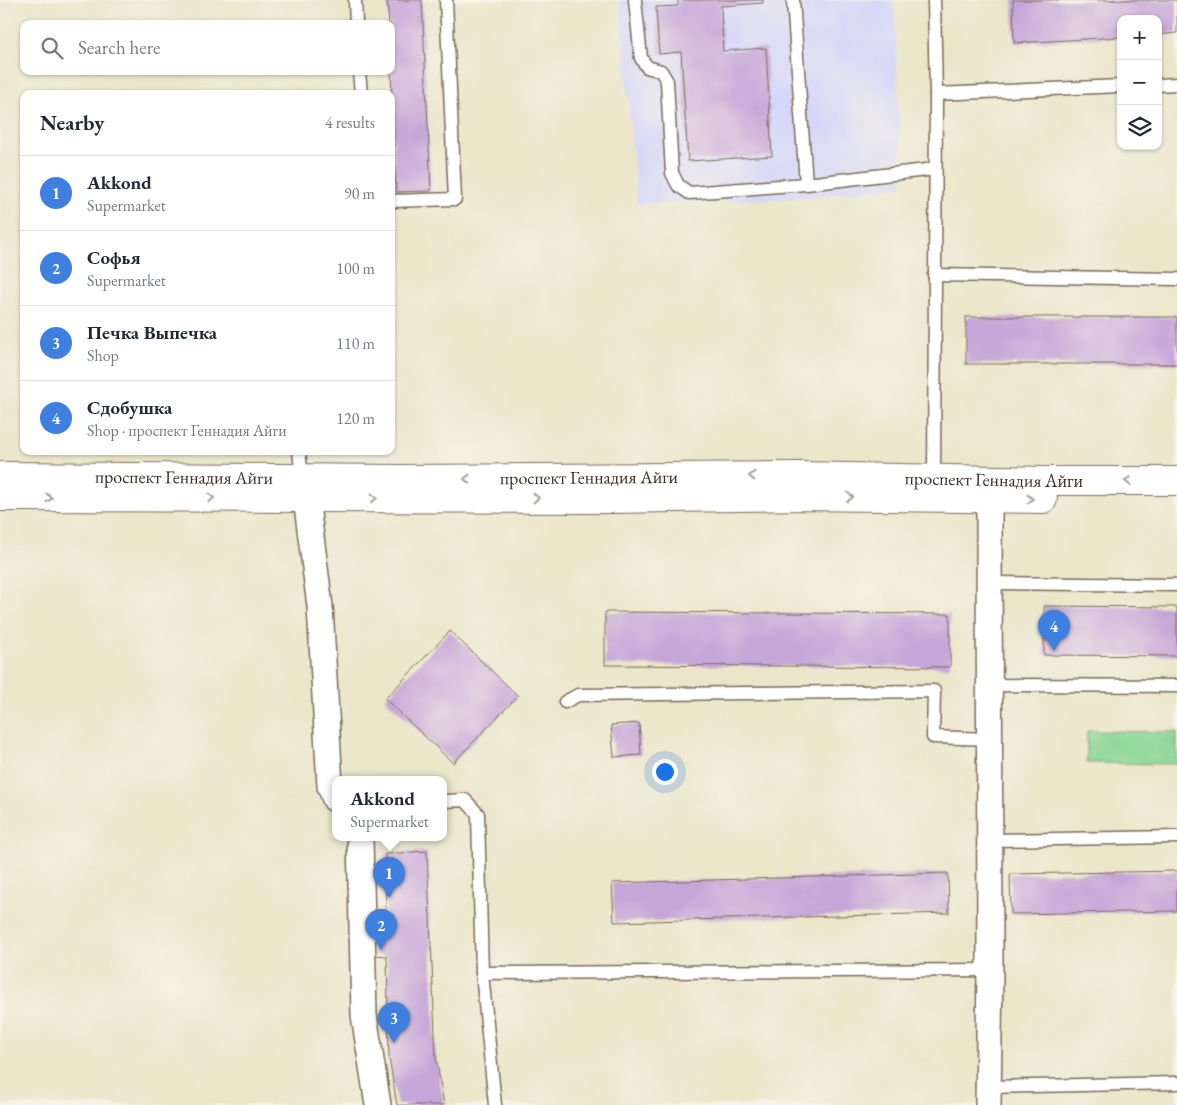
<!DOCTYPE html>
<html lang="en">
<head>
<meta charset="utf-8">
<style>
	:root { --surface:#fff; --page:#f6f6f7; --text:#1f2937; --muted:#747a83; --line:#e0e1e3; --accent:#b45309 }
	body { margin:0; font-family:"EB Garamond",serif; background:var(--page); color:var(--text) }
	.controls { position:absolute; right:15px; top:15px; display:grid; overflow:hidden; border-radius:10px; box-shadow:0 1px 4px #0004 }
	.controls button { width:45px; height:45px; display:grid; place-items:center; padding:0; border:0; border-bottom:1px solid var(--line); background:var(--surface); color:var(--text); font:25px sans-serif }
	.you { position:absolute; left:664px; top:771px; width:18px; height:18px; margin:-12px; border:4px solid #fff; border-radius:50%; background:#1a73e8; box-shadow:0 0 0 8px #1a73e833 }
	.badge { display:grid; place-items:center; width:32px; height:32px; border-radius:50%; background:var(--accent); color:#fff; font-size:16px; font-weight:700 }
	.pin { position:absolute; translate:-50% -41px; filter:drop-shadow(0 1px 2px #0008) }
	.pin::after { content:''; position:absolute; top:26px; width:18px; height:15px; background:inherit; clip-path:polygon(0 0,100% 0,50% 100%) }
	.popup { position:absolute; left:332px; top:776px; width:115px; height:65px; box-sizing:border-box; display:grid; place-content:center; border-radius:10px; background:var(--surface); filter:drop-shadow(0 1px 4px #0005); font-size:16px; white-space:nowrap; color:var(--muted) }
	.popup b { font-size:19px; color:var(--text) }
	.popup::after { content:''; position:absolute; left:50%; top:100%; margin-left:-10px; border:10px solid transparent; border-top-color:var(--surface) }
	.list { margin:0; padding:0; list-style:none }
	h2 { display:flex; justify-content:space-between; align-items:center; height:65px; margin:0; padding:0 20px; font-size:21px }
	h2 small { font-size:16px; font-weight:400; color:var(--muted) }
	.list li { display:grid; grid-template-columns:32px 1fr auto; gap:15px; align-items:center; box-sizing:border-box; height:75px; padding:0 20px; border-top:1px solid var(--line) }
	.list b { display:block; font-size:19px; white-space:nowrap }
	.list p { margin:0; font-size:16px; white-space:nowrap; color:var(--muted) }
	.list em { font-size:16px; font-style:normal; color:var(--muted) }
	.icon { flex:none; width:28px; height:28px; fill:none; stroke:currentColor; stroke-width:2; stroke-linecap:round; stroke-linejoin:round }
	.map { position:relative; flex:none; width:1177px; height:1105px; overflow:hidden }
	.search { position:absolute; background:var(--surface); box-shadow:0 1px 4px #0004; left:20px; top:20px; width:375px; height:55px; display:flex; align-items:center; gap:12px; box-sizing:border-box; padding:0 18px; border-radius:10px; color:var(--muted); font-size:19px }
	.panel { position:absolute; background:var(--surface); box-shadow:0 1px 4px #0004; left:20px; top:90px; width:375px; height:365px; border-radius:10px }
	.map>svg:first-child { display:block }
</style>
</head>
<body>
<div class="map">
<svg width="1177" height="1105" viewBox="0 0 1177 1105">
	<rect width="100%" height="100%" fill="#f7f3e8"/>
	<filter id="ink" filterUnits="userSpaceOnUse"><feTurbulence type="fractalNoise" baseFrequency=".02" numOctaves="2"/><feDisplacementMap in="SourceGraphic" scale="10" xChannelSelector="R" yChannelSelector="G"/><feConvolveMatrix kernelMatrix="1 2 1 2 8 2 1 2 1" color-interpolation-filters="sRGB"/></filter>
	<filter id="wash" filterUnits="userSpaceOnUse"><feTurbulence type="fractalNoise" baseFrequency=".0096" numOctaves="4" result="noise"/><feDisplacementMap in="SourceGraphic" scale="20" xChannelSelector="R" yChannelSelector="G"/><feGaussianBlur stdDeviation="1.12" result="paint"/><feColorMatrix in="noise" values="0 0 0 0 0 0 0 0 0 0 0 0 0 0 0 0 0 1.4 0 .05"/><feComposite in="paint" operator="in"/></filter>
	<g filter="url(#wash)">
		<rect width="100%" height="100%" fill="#ebe5c9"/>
		<path fill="#d6d7f8" d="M620,0H894L902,186L800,198L637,204Z"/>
		<path fill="#89d694" stroke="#628059" d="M1087,731L1177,732V764L1087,763Z"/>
		<g id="blocks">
			<g fill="#c6a6d8">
				<path d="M387,0H422L431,191L396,192L391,71V24H389Z"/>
				<path d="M678,0H763V3L721,6L723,51L766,48L772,156L688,161L681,52L659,54L656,7L678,6Z"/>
				<path d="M1013,0H1177V33L1158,35V19H1121V37L1014,43Z"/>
				<rect x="966" y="317" width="211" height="47"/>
				<path d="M1044,606L1177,607V656L1044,655Z"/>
				<path d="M605,612L950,614V667L605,665Z"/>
				<path d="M450,631L518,696L453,763L385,699Z"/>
				<path d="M639,723L641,755L614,757L611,725Z"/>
				<path d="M427,851L436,1057L444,1105H397L389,1058L387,956L375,955L373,915L386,914L385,854Z"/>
				<path d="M1177,871V911L1011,914L1010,874Z"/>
				<path d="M948,873L949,913L614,922L612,883Z"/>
			</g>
		</g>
	</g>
	<g filter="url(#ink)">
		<use href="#blocks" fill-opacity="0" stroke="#796b5a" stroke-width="1"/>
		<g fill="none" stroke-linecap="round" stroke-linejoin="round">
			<defs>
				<g id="lane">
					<path d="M355,0L356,24"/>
					<path d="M635,0L641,58L647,67L661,71L667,81L672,173L678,185L689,193L806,184L935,169"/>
					<path d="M793,0L806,184"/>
					<path d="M359,71L361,94"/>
					<path d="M1158,85L1177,84"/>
					<path d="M936,94L1121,86"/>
					<path d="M391,201L455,199L446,0"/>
					<path d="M934,275L1177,279"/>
					<path d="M299,451L302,478"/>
					<path d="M934,478L936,94L934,0"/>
					<path d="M989,583L1177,585"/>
					<path d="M990,685L1177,686"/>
					<path d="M565,702L578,695L934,691L933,737L990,739"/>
					<path d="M443,801L465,800L478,814L482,973L495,1105"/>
					<path d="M990,840L1177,837"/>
					<path d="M482,973L990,970"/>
					<path d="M988,1087L1177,1083"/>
				</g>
				<g id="street">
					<path d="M306,498L320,606L330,786L335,799"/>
					<path d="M360,837L364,1015L378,1105"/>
					<path d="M988,1105L990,970L989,499"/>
				</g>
				<g id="secondary">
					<path id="s1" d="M0,476L400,479L800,476L1045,481H1177"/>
					<path d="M0,497L609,499L801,496L1043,499"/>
				</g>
			</defs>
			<use href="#lane" stroke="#796b5a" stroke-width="15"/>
			<use href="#street" stroke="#796b5a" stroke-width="28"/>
			<use href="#secondary" stroke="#796b5a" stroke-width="30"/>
			<use href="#lane" stroke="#fff" stroke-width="12"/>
			<use href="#street" stroke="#fff" stroke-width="25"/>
			<use href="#secondary" stroke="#fff" stroke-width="28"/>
		</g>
		<defs><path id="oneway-chevron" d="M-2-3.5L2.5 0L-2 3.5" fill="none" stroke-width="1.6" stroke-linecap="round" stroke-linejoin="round" transform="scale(1.25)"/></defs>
		<g stroke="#a79f9a">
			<use href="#oneway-chevron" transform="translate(752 476) rotate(180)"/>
			<use href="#oneway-chevron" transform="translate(467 479) rotate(180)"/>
			<use href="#oneway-chevron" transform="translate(1128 481) rotate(-180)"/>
			<use href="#oneway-chevron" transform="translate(850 497) rotate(1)"/>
			<use href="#oneway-chevron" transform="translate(49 498)"/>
			<use href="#oneway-chevron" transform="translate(211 498)"/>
			<use href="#oneway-chevron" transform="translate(374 498)"/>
			<use href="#oneway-chevron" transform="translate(536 498)"/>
			<use href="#oneway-chevron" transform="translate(1030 499)"/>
		</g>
	</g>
	<g text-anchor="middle" stroke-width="4.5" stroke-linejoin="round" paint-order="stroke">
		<g font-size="18" fill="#3b2a1e" stroke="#f7f3e8">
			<text dy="6" stroke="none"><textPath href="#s1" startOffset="184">проспект Геннадия Айги</textPath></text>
			<text dy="6" stroke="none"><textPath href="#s1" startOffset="589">проспект Геннадия Айги</textPath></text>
			<text dy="6" stroke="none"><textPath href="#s1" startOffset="994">проспект Геннадия Айги</textPath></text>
		</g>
	</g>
</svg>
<div class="controls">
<button>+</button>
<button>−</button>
<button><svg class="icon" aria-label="layers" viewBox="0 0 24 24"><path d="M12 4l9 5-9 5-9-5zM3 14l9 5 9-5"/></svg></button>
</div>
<div class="you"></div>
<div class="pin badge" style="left:389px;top:898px;background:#3f7fe0">1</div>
<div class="popup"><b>Akkond</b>Supermarket</div>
<div class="pin badge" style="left:381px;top:950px;background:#3f7fe0">2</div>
<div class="pin badge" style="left:394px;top:1043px;background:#3f7fe0">3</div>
<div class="pin badge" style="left:1054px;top:651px;background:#3f7fe0">4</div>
<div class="search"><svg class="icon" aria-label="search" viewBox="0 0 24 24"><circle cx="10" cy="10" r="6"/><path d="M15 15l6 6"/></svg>Search here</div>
<section class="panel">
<h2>Nearby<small>4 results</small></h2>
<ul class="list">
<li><span class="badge" style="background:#3f7fe0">1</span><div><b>Akkond</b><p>Supermarket</p></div><em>90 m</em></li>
<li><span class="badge" style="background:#3f7fe0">2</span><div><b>Софья</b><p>Supermarket</p></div><em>100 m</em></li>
<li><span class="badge" style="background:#3f7fe0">3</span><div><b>Печка Выпечка</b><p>Shop</p></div><em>110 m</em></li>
<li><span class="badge" style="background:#3f7fe0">4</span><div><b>Сдобушка</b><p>Shop · проспект Геннадия Айги</p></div><em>120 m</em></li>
</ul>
</section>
</div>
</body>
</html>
